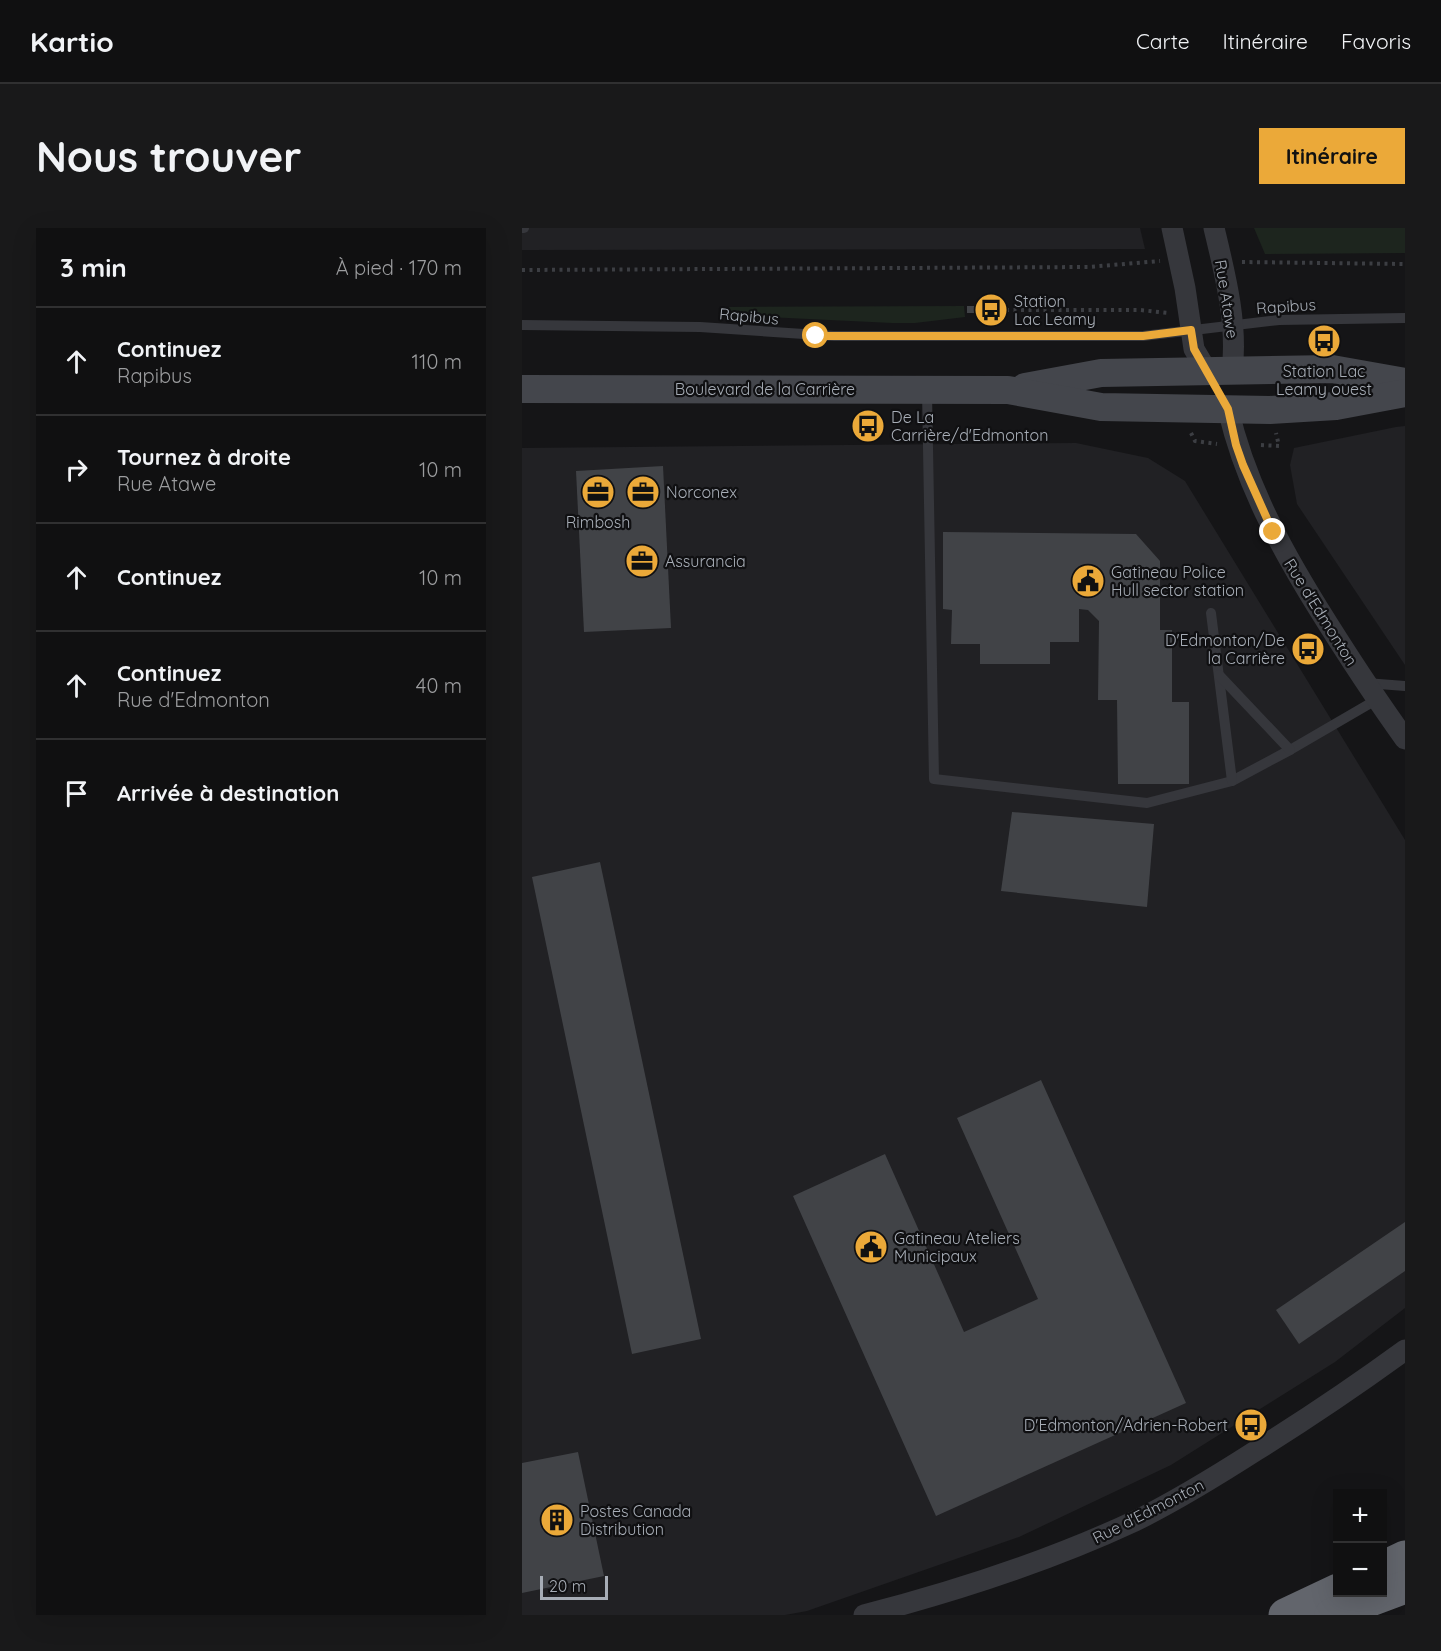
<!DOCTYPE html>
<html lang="fr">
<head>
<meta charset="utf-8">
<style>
	:root { --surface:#101011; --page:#19191a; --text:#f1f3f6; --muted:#9c9d9f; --line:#303031; --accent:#eba939 }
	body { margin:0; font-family:Quicksand,sans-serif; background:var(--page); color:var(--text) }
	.controls { position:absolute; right:18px; bottom:18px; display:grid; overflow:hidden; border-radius:0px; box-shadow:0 6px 24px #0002 }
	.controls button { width:54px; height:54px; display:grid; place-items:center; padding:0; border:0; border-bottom:2px solid var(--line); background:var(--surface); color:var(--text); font:30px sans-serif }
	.scale { position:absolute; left:18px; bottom:15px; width:68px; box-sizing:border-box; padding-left:6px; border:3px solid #a7adb6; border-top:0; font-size:16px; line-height:21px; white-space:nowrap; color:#a7adb6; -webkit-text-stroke:4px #101012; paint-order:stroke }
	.stop { position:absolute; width:18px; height:18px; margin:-14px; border:4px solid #eba939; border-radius:50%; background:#fff }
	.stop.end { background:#eba939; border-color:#fff; box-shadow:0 2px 6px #0008 }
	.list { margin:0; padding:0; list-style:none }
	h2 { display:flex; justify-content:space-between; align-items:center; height:78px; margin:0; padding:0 24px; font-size:26px }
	h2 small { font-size:20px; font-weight:400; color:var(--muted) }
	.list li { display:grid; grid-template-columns:39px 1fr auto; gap:18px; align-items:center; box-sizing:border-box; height:108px; padding:0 24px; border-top:2px solid var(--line) }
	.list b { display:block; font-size:22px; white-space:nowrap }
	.list p { margin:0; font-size:20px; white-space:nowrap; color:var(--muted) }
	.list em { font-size:20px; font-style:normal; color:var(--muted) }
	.icon { flex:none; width:33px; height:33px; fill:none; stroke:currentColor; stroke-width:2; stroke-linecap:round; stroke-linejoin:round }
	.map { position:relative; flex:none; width:883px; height:1387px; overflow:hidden; border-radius:0px }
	header { display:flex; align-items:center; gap:36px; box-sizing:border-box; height:84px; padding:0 30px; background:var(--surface); border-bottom:2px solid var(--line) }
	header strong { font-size:28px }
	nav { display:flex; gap:33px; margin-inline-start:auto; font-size:21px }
	.intro { display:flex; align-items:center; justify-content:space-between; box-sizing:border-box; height:144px; padding:0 36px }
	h1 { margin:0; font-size:42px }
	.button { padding:15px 27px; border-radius:0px; background:var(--accent); color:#111; font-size:21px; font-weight:700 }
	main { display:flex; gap:36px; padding:0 36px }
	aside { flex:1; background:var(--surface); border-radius:0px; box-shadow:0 6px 24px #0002 }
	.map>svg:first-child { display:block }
</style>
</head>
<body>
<header>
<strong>Kartio</strong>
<nav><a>Carte</a><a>Itinéraire</a><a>Favoris</a></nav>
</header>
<div class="intro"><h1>Nous trouver</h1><a class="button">Itinéraire</a></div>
<main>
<aside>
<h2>3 min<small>À pied · 170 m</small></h2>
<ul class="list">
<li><svg class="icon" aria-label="ahead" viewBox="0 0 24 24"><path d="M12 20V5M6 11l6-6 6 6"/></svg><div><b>Continuez</b><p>Rapibus</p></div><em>110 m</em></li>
<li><svg class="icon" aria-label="right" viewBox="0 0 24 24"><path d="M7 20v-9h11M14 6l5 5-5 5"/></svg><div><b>Tournez à droite</b><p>Rue Atawe</p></div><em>10 m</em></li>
<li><svg class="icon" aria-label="ahead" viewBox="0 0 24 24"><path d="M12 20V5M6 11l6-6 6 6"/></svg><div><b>Continuez</b></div><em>10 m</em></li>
<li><svg class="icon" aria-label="ahead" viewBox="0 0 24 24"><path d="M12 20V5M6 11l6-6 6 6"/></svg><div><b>Continuez</b><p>Rue d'Edmonton</p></div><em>40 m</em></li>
<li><svg class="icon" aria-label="arrive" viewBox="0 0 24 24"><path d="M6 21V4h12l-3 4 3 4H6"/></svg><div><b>Arrivée à destination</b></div></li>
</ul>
</aside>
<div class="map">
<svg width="883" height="1387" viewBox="0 0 883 1387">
	<rect width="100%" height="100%" fill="#151517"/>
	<g fill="#212124">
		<path d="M0,0H618L623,21L0,22Z"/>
		<path d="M883,198V437L775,276L768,237L772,220L874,199Z"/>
		<path d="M554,215L626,230L663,253L883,612V1080L813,1134L649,1237L497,1309L285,1383L263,1387H0V220Z"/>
	</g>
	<g fill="#1d251e">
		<path d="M732,0H883V25L743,26Z"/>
		<path d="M442,78L443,89L393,95H370L204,87V79Z"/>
	</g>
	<g fill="#414347">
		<rect x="445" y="78" width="22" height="7"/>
		<path d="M141,238L149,400L62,404L54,243Z"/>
		<path d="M421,304L614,306L638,333V402H650V474H667V556H596L595,472H576L577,393L566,382L557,381V414H528V436H458V416H429L430,382L421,381Z"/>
		<path d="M490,584L632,596L625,679L479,663Z"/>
		<path d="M78,634L179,1111L110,1126L10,649Z"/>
		<path d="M519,852L664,1175L414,1288L271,968L363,926L442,1104L516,1071L435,890Z"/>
		<path d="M883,994V1043L777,1116L754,1082Z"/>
		<path d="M56,1224L82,1348L0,1365V1235Z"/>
	</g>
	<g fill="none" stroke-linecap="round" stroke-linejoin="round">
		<g stroke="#3c3e43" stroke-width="4" stroke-dasharray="3 4.5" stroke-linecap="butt">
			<path d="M720,34L883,36"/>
			<path d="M0,42L566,39L638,33"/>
			<path d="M469,82H618L647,85"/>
			<path d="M669,205L673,213L695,216"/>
			<path d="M739,217L757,218L754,205"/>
		</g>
		<g stroke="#36373c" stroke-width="10">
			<path d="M0,0H2"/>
			<path d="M0,97L178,99L312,108H621L757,92L883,90"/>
			<path d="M405,164L412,551L625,575L710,553L768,522L854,472"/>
			<path d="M689,385L710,553"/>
			<path d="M697,447L768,522"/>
			<path d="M844,455L883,458"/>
		</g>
		<g stroke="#36373c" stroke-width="21">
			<path d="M650,0L663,60L672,121L685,143"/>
			<path d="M692,0C703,46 716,96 710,143"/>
			<path d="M706,181C723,254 757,317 796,380C824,425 852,468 883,511"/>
			<path d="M342,1387C435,1363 525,1334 613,1293C656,1272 696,1247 735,1222C786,1190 835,1157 883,1122"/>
		</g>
		<g stroke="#44464c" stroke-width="28">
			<path d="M503,159L579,145L810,141L883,154"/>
			<path d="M0,161L486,162L579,179L748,182L814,178L883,165"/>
		</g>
		<g stroke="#62656c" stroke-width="33">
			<path d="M860,1340L883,1329"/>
			<path d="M763,1387L816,1362"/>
			<path d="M809,1387L883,1359"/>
		</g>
	</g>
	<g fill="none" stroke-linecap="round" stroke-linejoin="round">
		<path stroke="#eba939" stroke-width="8" d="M294,108H621L669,102L672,121L706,181L714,217L721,237L751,304"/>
	</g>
	<defs>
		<symbol id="bus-disc" viewBox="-11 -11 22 22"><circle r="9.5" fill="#eba939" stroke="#101012"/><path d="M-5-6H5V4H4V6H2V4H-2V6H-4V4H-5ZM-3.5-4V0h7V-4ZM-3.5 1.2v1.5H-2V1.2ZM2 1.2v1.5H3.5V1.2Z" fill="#111"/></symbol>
		<symbol id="office-disc" viewBox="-11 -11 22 22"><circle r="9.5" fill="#eba939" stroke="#101012"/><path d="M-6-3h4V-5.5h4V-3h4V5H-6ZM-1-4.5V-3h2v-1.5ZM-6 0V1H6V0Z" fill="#111"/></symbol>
		<symbol id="civic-disc" viewBox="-11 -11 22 22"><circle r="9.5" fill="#eba939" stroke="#101012"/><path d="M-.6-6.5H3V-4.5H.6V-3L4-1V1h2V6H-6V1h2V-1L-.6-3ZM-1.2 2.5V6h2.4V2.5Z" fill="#111"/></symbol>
		<symbol id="building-disc" viewBox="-11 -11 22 22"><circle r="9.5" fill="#eba939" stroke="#101012"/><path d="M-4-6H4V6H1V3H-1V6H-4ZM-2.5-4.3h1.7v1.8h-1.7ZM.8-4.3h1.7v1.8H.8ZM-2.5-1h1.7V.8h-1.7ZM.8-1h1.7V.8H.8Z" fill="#111"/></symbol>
	</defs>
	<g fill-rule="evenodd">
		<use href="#bus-disc" x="450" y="63" width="38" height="38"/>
		<use href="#bus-disc" x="783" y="94" width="38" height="38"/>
		<use href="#bus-disc" x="327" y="179" width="38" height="38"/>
		<use href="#office-disc" x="57" y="245" width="38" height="38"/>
		<use href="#office-disc" x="102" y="245" width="38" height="38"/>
		<use href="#office-disc" x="101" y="314" width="38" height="38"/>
		<use href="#civic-disc" x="547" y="334" width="38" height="38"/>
		<use href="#bus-disc" x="767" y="402" width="38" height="38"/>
		<use href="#civic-disc" x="330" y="1000" width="38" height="38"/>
		<use href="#bus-disc" x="710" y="1178" width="38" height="38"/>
		<use href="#building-disc" x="16" y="1273" width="38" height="38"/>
	</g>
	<g text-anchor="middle" stroke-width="4.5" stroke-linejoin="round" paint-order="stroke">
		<g font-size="16" fill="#a7adb6" stroke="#101012">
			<text transform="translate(705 71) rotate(81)" y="6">Rue Atawe</text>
			<text transform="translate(764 78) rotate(-4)" y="6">Rapibus</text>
			<text transform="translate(227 88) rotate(5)" y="6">Rapibus</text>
			<text x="243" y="167">Boulevard de la Carrière</text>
			<text transform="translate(799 384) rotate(58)" y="6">Rue d'Edmonton</text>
			<text transform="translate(626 1283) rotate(-27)" y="6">Rue d'Edmonton</text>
		</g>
		<g font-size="16" fill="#a7adb6" stroke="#101012" text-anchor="start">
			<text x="492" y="79">Station<tspan x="492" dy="18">Lac Leamy</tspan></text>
			<text x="802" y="149" text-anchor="middle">Station Lac<tspan x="802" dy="18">Leamy ouest</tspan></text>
			<text x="369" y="195">De La<tspan x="369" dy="18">Carrière/d'Edmonton</tspan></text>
			<text x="144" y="270">Norconex</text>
			<text x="76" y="300" text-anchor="middle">Rimbosh</text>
			<text x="143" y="339">Assurancia</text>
			<text x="589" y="350">Gatineau Police<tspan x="589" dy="18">Hull sector station</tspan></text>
			<text x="763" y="418" text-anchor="end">D'Edmonton/De<tspan x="763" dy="18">la Carrière</tspan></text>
			<text x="372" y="1016">Gatineau Ateliers<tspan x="372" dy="18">Municipaux</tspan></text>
			<text x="706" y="1203" text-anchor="end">D'Edmonton/Adrien-Robert</text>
			<text x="58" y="1289">Postes Canada<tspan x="58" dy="18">Distribution</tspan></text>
		</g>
	</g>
</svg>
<div class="controls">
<button>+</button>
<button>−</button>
</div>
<div class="scale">20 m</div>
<div class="stop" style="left:294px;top:108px"></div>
<div class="stop end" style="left:751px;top:304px"></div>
</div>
</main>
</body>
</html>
